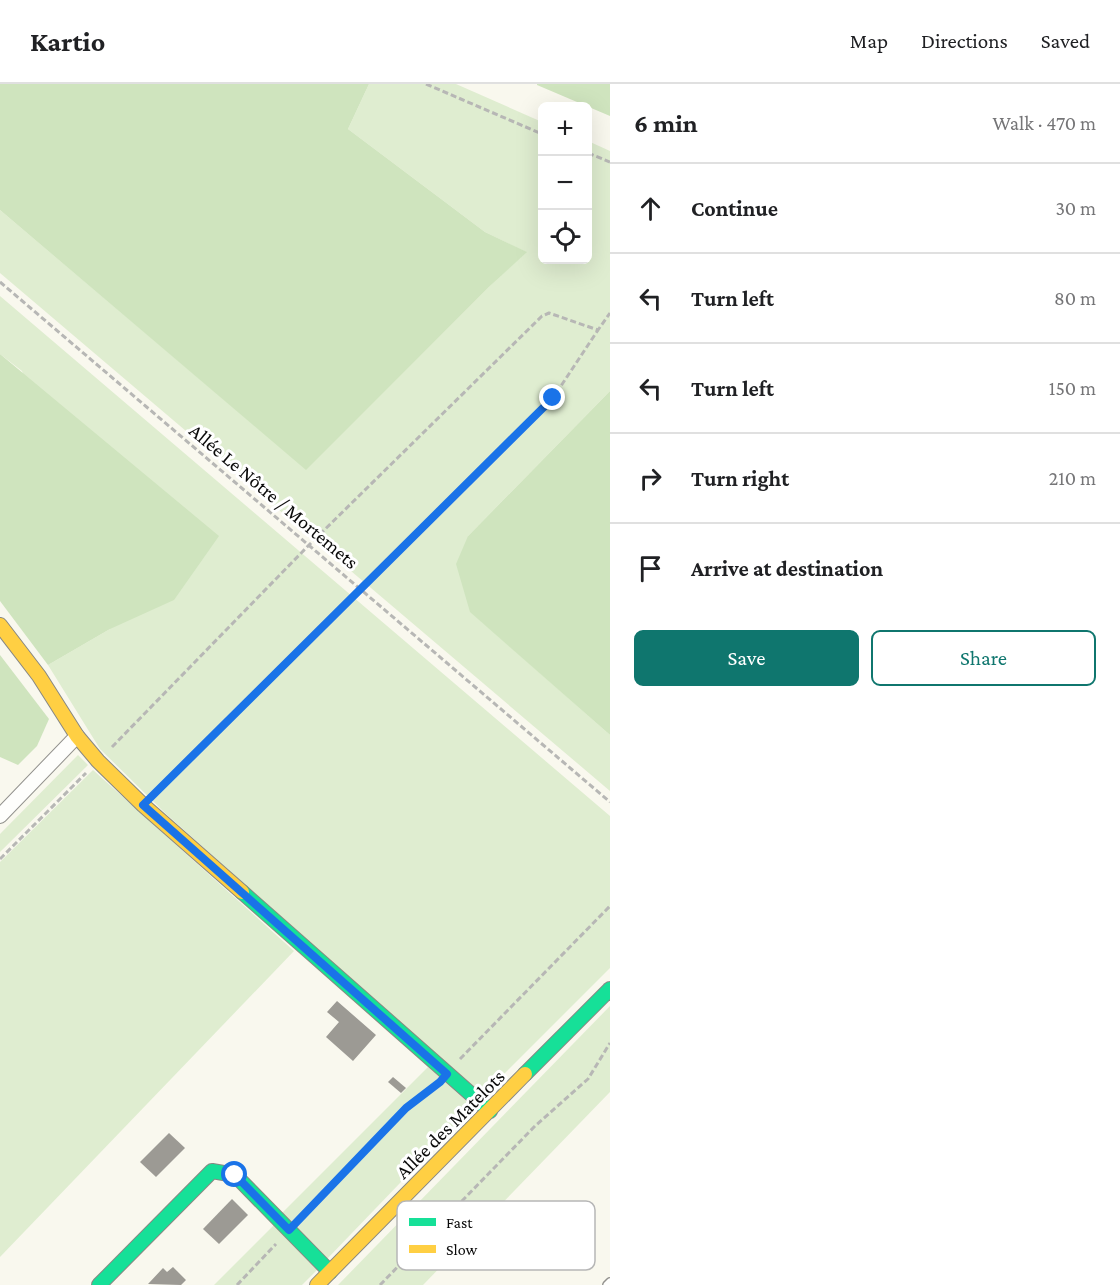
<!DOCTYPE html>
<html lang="en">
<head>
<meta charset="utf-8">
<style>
	:root { --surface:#fff; --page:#f2f2f2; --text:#202124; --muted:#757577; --line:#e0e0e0; --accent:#0f766e }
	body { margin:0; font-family:"Crimson Pro",serif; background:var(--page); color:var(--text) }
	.controls { position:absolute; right:18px; top:18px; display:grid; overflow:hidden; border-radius:9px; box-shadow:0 6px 24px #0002 }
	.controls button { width:54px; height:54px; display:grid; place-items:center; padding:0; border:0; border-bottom:2px solid var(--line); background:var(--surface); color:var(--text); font:30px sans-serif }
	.stop { position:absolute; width:18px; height:18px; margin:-14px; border:4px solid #1a73e8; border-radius:50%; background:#fff }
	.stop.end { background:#1a73e8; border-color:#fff; box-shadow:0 2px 6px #0008 }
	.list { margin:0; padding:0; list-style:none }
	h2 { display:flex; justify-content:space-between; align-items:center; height:78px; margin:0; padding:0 24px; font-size:26px }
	h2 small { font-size:20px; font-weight:400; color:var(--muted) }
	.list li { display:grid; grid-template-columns:39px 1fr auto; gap:18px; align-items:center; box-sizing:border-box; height:90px; padding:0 24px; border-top:2px solid var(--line) }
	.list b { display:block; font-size:22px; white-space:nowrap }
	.list em { font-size:20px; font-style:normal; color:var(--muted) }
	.actions { display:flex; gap:12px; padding:18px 24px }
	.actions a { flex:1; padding:14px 0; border:2px solid var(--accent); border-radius:9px; text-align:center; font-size:21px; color:var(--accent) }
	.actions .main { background:var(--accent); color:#fff }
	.icon { flex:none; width:33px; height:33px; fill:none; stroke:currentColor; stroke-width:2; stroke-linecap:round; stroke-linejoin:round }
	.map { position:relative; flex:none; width:610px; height:1201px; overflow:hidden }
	header { display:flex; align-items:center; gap:36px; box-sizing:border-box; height:84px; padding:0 30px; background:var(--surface); border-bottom:2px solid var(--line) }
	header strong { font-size:28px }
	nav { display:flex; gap:33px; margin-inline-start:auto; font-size:21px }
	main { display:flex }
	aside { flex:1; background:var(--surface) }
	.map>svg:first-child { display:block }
</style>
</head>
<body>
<header>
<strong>Kartio</strong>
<nav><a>Map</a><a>Directions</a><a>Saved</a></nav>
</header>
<main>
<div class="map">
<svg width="610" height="1201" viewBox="0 0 610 1201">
	<rect width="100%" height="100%" fill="#f9f8ee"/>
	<g fill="#dfedd0">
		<path d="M369,0H456L542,38V176H588V57L610,67V307L468,452L471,528L610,651V707L0,189V126L306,385L489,203L526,168L485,148L348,45Z"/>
		<path d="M0,212L610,732V884L482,1012L165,729L100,665L48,581L110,545L22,287L0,270Z"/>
		<path d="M78,671L88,681L0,768V750Z"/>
		<path d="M93,686L294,867L0,1173V778Z"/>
		<path d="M610,922V1008L423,1201H338Z"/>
		<path d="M428,983L473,1023L327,1175L282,1129Z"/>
		<path d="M274,1141L317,1186L302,1201H214Z"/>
	</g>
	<g fill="#cfe4be">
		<path d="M0,0H369L348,45L485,148L527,168L489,203L306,386L0,126Z"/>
		<path d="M537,0H610V32L537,1Z"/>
		<path d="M0,270L219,452L174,516L110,545L48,581L0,517Z"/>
		<path d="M610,307V651L470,528L456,480L468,452Z"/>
		<path d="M0,571L49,635L37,662L18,681L0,673Z"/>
	</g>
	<g fill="#9c9a94">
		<path d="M337,917L376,951L353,977L326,953L339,938L327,928Z"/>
		<path d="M393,993L406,1004L401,1009L388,998Z"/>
		<path d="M169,1049L185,1064L156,1093L140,1078Z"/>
		<path d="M232,1115L248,1131L219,1160L203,1145Z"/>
		<path d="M173,1183L186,1196L181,1201L148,1200L163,1184L167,1188Z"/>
	</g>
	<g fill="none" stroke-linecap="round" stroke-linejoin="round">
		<defs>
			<path id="lane" d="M607,1201L610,1198"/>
			<path id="street" d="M0,732L77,652"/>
			<g id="fast">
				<path d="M242,808L490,1027"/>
				<path d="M525,990L610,905"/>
				<path d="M99,1201L212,1087L235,1091L330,1188"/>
			</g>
			<g id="slow">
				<path d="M0,541L39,592L77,652L98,677L143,721L242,808"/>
				<path d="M317,1201L525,990"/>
			</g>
		</defs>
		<use href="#lane" stroke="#92918d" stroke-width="10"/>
		<use href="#street" stroke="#92918d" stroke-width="16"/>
		<use href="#fast" stroke="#888883" stroke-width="16"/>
		<use href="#slow" stroke="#888883" stroke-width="16"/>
		<g stroke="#b7b7b5" stroke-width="3" stroke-dasharray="6 3" stroke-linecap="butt">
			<path d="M426,0L542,50"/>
			<path d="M588,69L610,78"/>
			<path d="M0,198L610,718"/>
			<path d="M112,663L309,461L542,232L549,229L598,246L610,229"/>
			<path d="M155,709L553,314L598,246"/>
			<path d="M0,775L86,689"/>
			<path d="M460,975L610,822"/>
			<path d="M301,1134L406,1024L435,1002"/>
			<path d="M237,1201L276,1160"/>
			<path d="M380,1201L535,1042L588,995L610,959"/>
		</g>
		<use href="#lane" stroke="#fefefc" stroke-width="7"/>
		<use href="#street" stroke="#fefefc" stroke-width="14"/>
		<use href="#fast" stroke="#16e098" stroke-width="14"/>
		<use href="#slow" stroke="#ffcf43" stroke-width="14"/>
	</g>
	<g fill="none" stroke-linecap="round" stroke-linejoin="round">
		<path stroke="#1a73e8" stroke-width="8" d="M235,1091L289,1146L406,1024L440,998L447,990L143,721L553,314"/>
	</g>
	<g text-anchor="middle" stroke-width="6" stroke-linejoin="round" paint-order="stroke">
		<g font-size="20" fill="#0a0a0a" stroke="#fff">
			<text transform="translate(274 412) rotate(40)" y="7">Allée Le Nôtre / Mortemets</text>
			<text transform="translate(450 1040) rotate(-45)" y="7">Allée des Matelots</text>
		</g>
	</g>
	<rect x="397" y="1117" width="198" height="69" rx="9" fill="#fff" stroke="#b6b6b6" stroke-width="1.5"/>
	<rect x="409" y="1134" width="27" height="8" fill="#16e098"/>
	<rect x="409" y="1161" width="27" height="8" fill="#ffcf43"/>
	<g font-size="16" fill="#0a0a0a">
		<text x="446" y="1144">Fast</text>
		<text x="446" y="1171">Slow</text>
	</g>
</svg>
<div class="controls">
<button>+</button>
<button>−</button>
<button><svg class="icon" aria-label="locate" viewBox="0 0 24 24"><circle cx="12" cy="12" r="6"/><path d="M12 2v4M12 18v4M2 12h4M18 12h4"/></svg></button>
</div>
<div class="stop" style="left:235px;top:1091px"></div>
<div class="stop end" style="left:553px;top:314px"></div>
</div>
<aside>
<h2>6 min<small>Walk · 470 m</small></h2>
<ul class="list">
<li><svg class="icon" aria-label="ahead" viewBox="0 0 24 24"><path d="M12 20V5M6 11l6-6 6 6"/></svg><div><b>Continue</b></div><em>30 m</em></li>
<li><svg class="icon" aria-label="left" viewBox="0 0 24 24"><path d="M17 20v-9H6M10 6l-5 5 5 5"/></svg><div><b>Turn left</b></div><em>80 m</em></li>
<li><svg class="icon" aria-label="left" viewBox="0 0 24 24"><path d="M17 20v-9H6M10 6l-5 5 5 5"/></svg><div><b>Turn left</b></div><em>150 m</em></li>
<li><svg class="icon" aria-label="right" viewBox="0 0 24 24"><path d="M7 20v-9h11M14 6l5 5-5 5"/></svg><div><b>Turn right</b></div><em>210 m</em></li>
<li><svg class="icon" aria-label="arrive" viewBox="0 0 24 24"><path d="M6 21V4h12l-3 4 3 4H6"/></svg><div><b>Arrive at destination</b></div></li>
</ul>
<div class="actions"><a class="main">Save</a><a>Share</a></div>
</aside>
</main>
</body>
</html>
